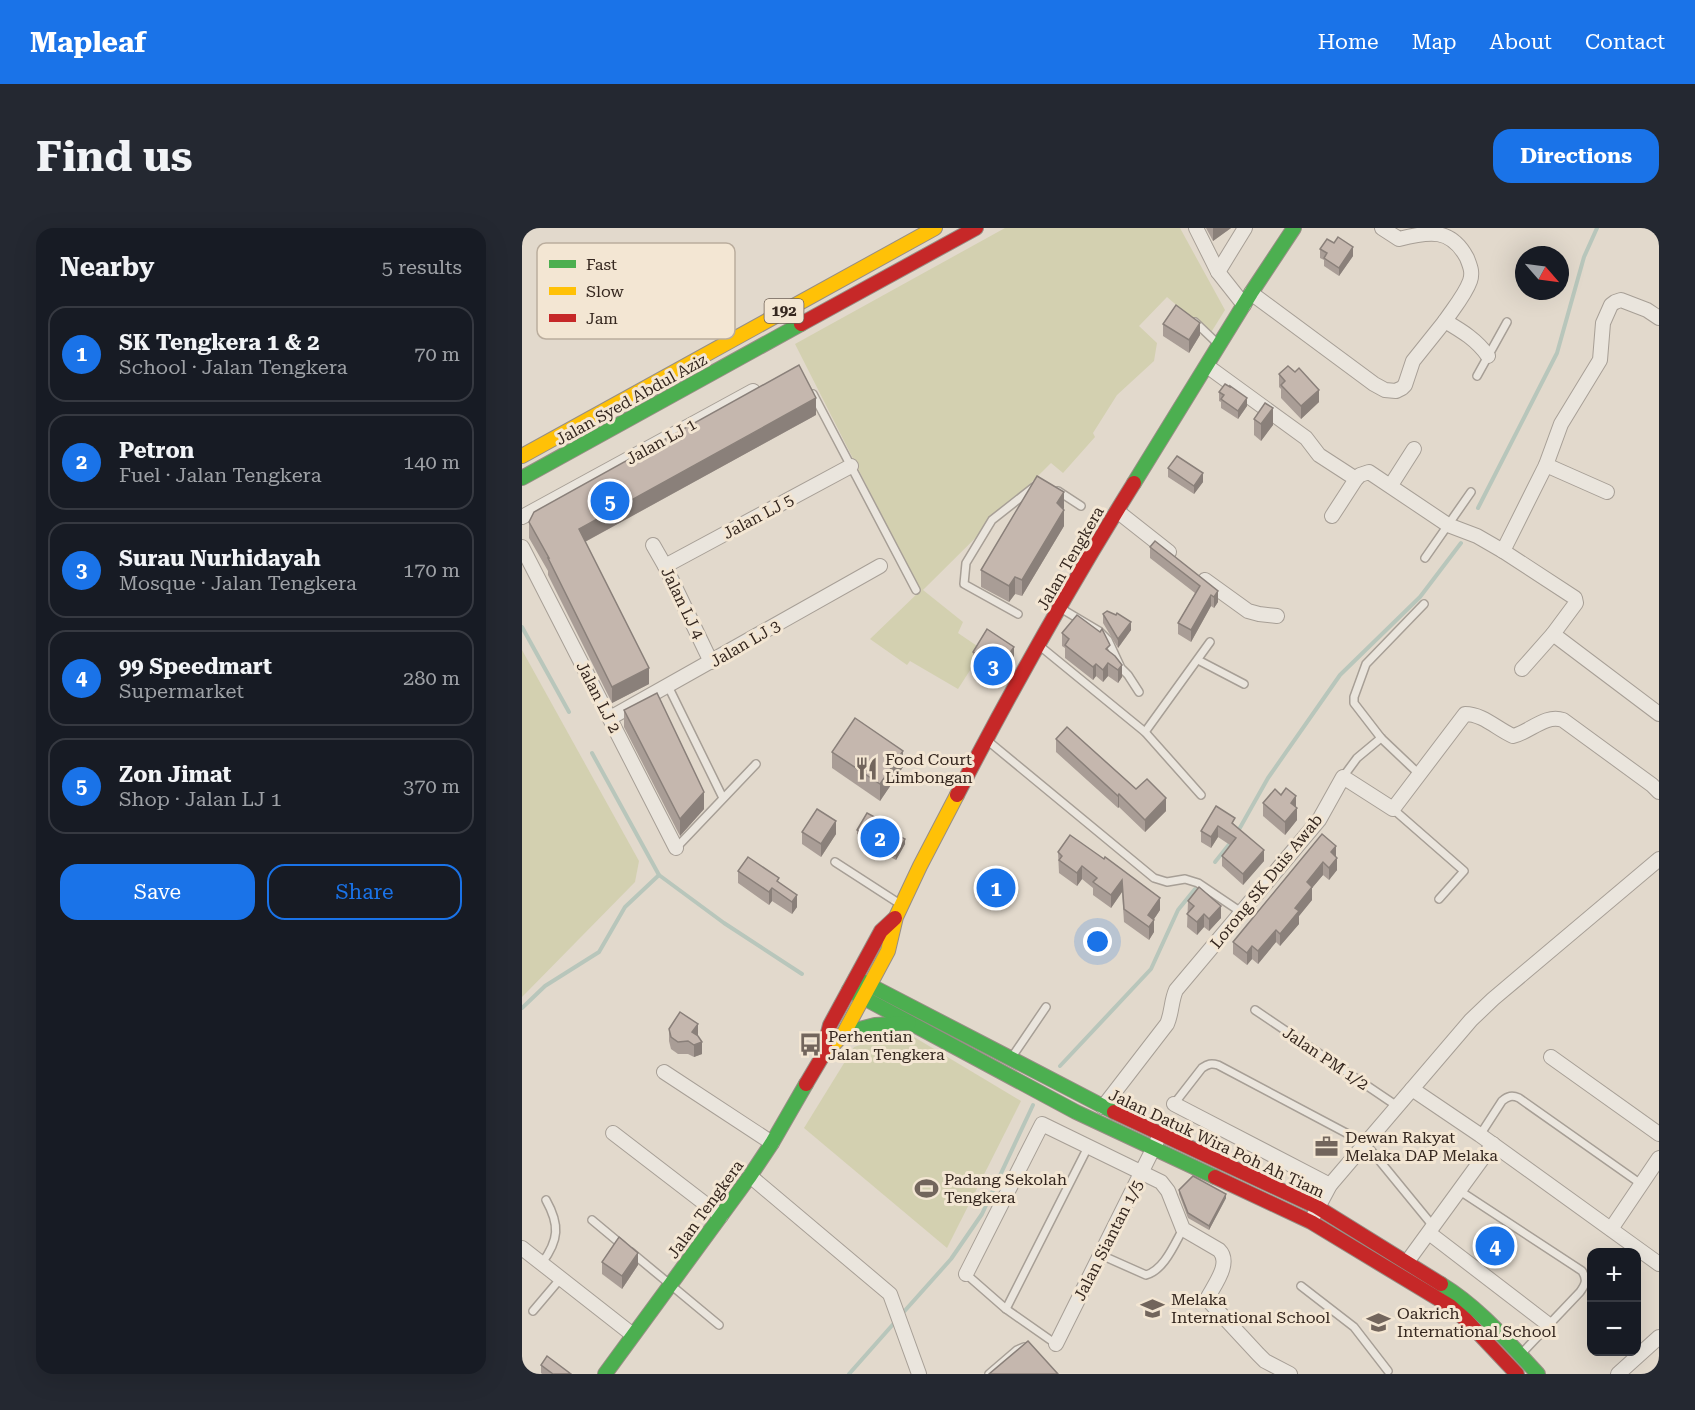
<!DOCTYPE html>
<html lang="en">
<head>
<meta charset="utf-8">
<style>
	:root { --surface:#171b24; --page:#242831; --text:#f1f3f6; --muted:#9ea1a6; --line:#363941; --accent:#1a73e8 }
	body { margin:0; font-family:"Roboto Serif",serif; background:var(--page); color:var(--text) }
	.controls { position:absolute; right:18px; bottom:18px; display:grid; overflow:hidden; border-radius:12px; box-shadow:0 6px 24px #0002 }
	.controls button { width:54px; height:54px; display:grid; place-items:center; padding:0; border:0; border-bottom:2px solid var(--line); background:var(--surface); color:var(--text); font:30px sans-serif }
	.compass { position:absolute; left:993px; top:18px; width:54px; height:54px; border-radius:50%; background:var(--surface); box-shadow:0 6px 24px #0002; rotate:118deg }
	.you { position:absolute; left:576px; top:714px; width:21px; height:21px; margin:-15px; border:4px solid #fff; border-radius:50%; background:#1a73e8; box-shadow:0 0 0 9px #1a73e833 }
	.badge { display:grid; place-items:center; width:39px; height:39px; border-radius:50%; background:var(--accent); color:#fff; font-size:20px; font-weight:700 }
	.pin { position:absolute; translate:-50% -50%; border:3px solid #fff; box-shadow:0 2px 6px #0006 }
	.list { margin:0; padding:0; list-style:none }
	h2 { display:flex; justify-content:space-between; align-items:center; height:78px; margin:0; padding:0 24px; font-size:26px }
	h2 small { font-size:20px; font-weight:400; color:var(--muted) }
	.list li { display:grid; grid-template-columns:39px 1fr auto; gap:18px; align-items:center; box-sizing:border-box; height:96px; margin:0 12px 12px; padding:0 12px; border:2px solid var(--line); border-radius:18px }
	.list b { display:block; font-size:22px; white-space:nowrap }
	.list p { margin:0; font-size:20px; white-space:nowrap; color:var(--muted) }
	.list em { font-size:20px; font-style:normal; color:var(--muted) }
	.actions { display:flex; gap:12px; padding:18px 24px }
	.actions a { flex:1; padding:14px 0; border:2px solid var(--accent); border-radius:18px; text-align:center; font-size:21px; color:var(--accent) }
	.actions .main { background:var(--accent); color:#fff }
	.map { position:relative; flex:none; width:1137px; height:1146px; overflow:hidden; border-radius:18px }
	header { display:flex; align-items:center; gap:36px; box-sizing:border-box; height:84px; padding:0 30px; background:var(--accent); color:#fff }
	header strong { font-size:28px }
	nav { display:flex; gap:33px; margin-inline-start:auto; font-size:21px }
	.intro { display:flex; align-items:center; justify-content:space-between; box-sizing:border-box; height:144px; padding:0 36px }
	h1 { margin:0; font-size:42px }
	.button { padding:15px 27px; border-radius:18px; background:var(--accent); color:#fff; font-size:21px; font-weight:700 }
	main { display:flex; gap:36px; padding:0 36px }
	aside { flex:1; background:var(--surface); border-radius:18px; box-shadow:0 6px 24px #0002 }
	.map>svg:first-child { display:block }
</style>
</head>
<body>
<header>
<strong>Mapleaf</strong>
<nav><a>Home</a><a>Map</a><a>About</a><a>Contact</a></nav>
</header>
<div class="intro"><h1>Find us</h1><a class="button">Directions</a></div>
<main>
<aside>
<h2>Nearby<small>5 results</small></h2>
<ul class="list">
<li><span class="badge">1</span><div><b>SK Tengkera 1 &amp; 2</b><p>School · Jalan Tengkera</p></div><em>70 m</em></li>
<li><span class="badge">2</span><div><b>Petron</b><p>Fuel · Jalan Tengkera</p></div><em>140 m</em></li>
<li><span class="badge">3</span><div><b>Surau Nurhidayah</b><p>Mosque · Jalan Tengkera</p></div><em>170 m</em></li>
<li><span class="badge">4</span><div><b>99 Speedmart</b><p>Supermarket</p></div><em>280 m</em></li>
<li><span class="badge">5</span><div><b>Zon Jimat</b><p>Shop · Jalan LJ 1</p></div><em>370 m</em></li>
</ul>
<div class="actions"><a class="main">Save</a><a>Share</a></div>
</aside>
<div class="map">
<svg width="1137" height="1146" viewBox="0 0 1137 1146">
	<rect width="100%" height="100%" fill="#e2d9cc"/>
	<g fill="#d3d0b0">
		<path d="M483,0H658L703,82L688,106L645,69L617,98L635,115L632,133L595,167L571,205L573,209L541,245L529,235L401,362L441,394L436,405L461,422L436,461L388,433L385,437L348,411L398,363L273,116Z"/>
		<path d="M0,422L117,633L113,654L0,769Z"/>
		<path d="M382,803L499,873L425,1020L282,900L332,819Z"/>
	</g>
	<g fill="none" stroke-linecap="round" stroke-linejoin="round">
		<g stroke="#b8c6bb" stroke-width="4">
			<path d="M956,280L1035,125L1062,29L1075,0"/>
			<path d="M0,399L47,484"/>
			<path d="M70,525L137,647L202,695L280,746"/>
			<path d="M715,605L746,550L818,447L898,369L939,315"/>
			<path d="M693,634L709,614"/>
			<path d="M0,780L23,758L77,724L103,679L137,647"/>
			<path d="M538,838L629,741L656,682L673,661"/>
			<path d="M379,1087L429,1031L460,986L511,877"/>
			<path d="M327,1146L374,1093"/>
		</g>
		<defs>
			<g id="lane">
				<path d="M673,94L695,115"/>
				<path d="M955,148L985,94"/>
				<path d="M291,166L394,362"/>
				<path d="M536,263L559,278"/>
				<path d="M903,330L949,264"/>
				<path d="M540,381L577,403L586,412L599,440L606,447L617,464"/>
				<path d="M496,386L442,356L444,335L470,292L512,259"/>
				<path d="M519,419L623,504L679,567"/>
				<path d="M676,432L722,456"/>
				<path d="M146,458L201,570"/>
				<path d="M623,504L688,414"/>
				<path d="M859,510L897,546"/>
				<path d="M466,513L632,650L645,654L663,651L676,655L719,684"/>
				<path d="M821,549L835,530L859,510L832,475V469L844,436L902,376"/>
				<path d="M871,581L942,643L917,671"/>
				<path d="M154,620L234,536"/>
				<path d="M313,634L378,676"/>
				<path d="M733,782L875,878"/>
				<path d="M490,829L524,779"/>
				<path d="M652,876L680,840C686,836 689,835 696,837L843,915L911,998"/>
				<path d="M958,907L980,873C986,868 990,867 997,870L1119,956"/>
				<path d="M938,963L1060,1043C1066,1052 1063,1057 1058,1064L999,1126"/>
				<path d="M70,992L100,1017"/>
				<path d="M109,1024L197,1097"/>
				<path d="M579,1027L624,1047C642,1042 652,1017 661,1001"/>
				<path d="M20,1035C37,1012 38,997 24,972"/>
				<path d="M444,1046L484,1081L534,1116"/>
				<path d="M779,1058L832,1099L866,1143"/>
				<path d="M484,1081L566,919"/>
				<path d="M11,1083L39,1050"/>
				<path d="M467,1146L495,1122L502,1119"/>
			</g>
			<g id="street">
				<path d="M674,0L696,44L722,77"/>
				<path d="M860,0L877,11C908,3 929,0 945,30C948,38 951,44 948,53C943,67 931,81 923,93C940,103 955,112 966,128"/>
				<path d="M696,44L723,0"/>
				<path d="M729,65L852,156L863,162L874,163L880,160L883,157L891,133L923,93"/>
				<path d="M685,138L784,210L797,227L834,251"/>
				<path d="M1024,237L1085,264"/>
				<path d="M869,257L892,221"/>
				<path d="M595,283L647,324"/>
				<path d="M810,288L834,251L838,247L847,244L926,297L955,308L981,323L1053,370L1054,375L1031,406L1000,441"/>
				<path d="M0,289L231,163"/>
				<path d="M131,317L143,338L189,434"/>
				<path d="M0,319L154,620"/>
				<path d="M981,323L1024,237L1039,196L1078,132L1081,95L1089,77L1093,74L1099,72L1125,82L1137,90"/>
				<path d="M143,338L329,238"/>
				<path d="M683,352L726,383L737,386L755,388"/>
				<path d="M1031,406L1137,486"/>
				<path d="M88,490L358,338"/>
				<path d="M1029,829L1137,906"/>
				<path d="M142,844L250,915"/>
				<path d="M890,861L958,907L1137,1036"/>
				<path d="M652,876L808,957"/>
				<path d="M581,879L645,796C650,785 649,773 654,762L797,592L821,549L871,581L943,486C961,486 975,501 991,508C1008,504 1023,486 1041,492L1130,557L1137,564"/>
				<path d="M91,905L199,988"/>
				<path d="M228,948L368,1066L397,1146"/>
				<path d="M792,987L808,957L949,792L971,771L1137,631"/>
				<path d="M1089,1001L1137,930"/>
				<path d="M907,1005L1027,1097"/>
				<path d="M0,1020L111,1107"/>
				<path d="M885,1034L971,916"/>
				<path d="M444,1046L520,896L639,954L646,963L661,1001L697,1022C710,1035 692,1057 685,1071L736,1126L743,1133L768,1146"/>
				<path d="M534,1116L635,913"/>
				<path d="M1096,1146L1137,1109"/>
			</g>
			<g id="fast">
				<path d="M0,250L279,96"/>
				<path d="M612,255L729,65L772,0"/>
				<path d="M334,750L592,884"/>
				<path d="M327,762L554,884L693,949"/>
				<path d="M322,805L353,797L387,795"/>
				<path d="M919,1056C958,1080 985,1113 1016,1146"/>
				<path d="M83,1146L228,948L250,915L284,856"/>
			</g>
			<g id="slow">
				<path d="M0,228L413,0"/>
				<path d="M300,829L322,805L366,723L374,689L398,638L435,567"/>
			</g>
			<g id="jam">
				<path d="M279,96L454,0"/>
				<path d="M435,567C490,461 549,356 612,255"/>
				<path d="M284,856L300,829L308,797L359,703L373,690"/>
				<path d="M592,884L795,979L919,1056"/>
				<path d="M693,949L789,994L928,1078L944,1092L995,1146"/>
			</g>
		</defs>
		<use href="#lane" stroke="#a79f96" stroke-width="10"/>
		<use href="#street" stroke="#a79f96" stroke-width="16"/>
		<use href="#fast" stroke="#978e85" stroke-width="16"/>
		<use href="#slow" stroke="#978e85" stroke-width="16"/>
		<use href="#jam" stroke="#978e85" stroke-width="16"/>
		<use href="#lane" stroke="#eae5dd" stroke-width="7"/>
		<use href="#street" stroke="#eae5dd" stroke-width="14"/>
		<use href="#fast" stroke="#4caf50" stroke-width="14"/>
		<use href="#slow" stroke="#ffc107" stroke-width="14"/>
		<use href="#jam" stroke="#c62828" stroke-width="14"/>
	</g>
	<g fill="#a99d96">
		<path d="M684,0H709L691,13Z"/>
		<path d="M812,15L831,28L817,48L802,38V32L798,30V21Z"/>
		<path d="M641,96L678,107L667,125L641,108Z"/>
		<path d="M757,146L797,174L779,191L759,170V161L757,159Z"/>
		<path d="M697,164L725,178L716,191L699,180V174L697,173Z"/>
		<path d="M294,187L63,314L127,456L90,475L26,347V343L7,310V294Z"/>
		<path d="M732,191L751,197L739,213L732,207Z"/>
		<path d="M646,240L681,254L672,266L646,249Z"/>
		<path d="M542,280V298L500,368L493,366L487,374L459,359V342Z"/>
		<path d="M628,319L696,363V374L692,380L689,378L669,414L656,406V395L673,365L628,330Z"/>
		<path d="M581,386L609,402L596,420L581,395Z"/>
		<path d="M540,405L588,424L600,449L596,455L586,448L581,454L574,448L571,452L543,430V420L540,418Z"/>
		<path d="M451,424L492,435L477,458L451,441Z"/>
		<path d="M102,482L182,581L158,608L102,499Z"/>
		<path d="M534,511L614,561L644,583L623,604L597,579L596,580L534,524Z"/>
		<path d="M310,524L381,539L358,573L310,540Z"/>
		<path d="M741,575L774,579L775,592L763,607L741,588Z"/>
		<path d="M694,578L713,597L742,633L721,657L700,638V628L708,617L696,609L689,620L679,614V603Z"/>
		<path d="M360,597V599L383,616L374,632L348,618L349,613L335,606V602Z"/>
		<path d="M280,604L314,606L299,629L280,616Z"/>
		<path d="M800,606L814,629L815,642L807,652L801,647L790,660V672L777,688V696L758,718L754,714L736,736L730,731L725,737L711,726V714Z"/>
		<path d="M548,607L638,682L632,691V704L627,712L602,694L600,664L589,680L571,667V660L560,651L555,658L537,645L536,624Z"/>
		<path d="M216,643L257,654L275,679L270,686L250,673L247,677L216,655Z"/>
		<path d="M666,673L699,690L687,703L682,699L675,707L665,699Z"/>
		<path d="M147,801L176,808L180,826L172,829L166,826H156L149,821L147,813Z"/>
		<path d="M657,962L704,970L687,1002L666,990L657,966Z"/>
		<path d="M80,1034L116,1037L100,1061L80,1046Z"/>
		<path d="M19,1137L49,1146H20L19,1145Z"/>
	</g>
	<g fill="#8a807a">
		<path d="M691,0H709L691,13Z"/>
		<path d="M831,19V28L817,48V40Z"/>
		<path d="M678,95V107L667,125V112Z"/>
		<path d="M797,162V174L779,191V178Z"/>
		<path d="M294,170V187L57,317V301Z"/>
		<path d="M725,170V178L716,191V183Z"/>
		<path d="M751,180V197L739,213V196Z"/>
		<path d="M681,245V254L672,266V258Z"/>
		<path d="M542,264V280L535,291V275Z"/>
		<path d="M542,282V298L500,368V352Z"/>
		<path d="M493,349V366L487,374V358Z"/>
		<path d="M696,363V374L692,380V369Z"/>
		<path d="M689,367V378L669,414V402Z"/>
		<path d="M609,394V402L596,420V411Z"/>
		<path d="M492,419V435L477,458V441Z"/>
		<path d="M586,435V448L581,454V442Z"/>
		<path d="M574,436V448L571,452V439Z"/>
		<path d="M600,437V449L596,455V442Z"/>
		<path d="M127,440V456L90,475V459Z"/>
		<path d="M381,523V539L358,573V556Z"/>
		<path d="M182,564V581L158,608V591Z"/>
		<path d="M597,566V579L596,580V568Z"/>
		<path d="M774,568V581L769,575Z"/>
		<path d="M644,570V583L623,604V592Z"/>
		<path d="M775,580V592L763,607V594Z"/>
		<path d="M314,593V606L299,629V616Z"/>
		<path d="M696,598V609L689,620V609Z"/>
		<path d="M383,611V616L374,632V628Z"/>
		<path d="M814,618V631L809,624Z"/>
		<path d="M742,622V633L721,657V646Z"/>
		<path d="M815,630V642L807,652V640Z"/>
		<path d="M801,634V647L790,660V672L777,688V696L758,718V706L773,680L785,654Z"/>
		<path d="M560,638V651L555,658V645Z"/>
		<path d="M600,652V664L589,680V667Z"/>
		<path d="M250,660V673L247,677V664Z"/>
		<path d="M275,667V679L270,686V674Z"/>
		<path d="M638,670V682L626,700V687Z"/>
		<path d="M699,678V690L687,703V691Z"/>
		<path d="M682,686V699L675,707V694Z"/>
		<path d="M632,692V704L627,712V699Z"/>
		<path d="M754,702V714L736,736V723Z"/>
		<path d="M730,718V731L725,737V725Z"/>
		<path d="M176,796V809L170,817V804Z"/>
		<path d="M180,814V826L172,829V817Z"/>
		<path d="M704,966V970L687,1002V998Z"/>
		<path d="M116,1025V1037L100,1061V1048Z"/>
	</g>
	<g fill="#c5b7ae" stroke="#8a807a" stroke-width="1.5">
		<path d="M816,9L831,19L817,40L802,30L805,25L798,21L805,11L812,15Z"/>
		<path d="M654,77L678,95L667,112L641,96Z"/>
		<path d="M277,137L294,170L57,301L127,440L90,459L26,330H27L7,294L12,284Z"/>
		<path d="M766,138L773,144L777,140L797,162L779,178L759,157L763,153L757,146Z"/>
		<path d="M703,156L708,159V158L725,170L716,183L699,171L702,167L697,164Z"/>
		<path d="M743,175L751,180L739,196L732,191Z"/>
		<path d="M655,228L681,245L672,258L646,240Z"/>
		<path d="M515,248L542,264L535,275L542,282L500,352L493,349L487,358L459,342Z"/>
		<path d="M633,313L696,363L692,369L689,367L669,402L656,395L678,358L628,319Z"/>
		<path d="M585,383L594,387L595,385L609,394L596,411L581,386Z"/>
		<path d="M555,387L578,404L580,401L588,417L584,421L593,428L600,437L596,442L586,435L581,442L574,436L571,439L543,417L547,411L540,405Z"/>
		<path d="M465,401L492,419L477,441L451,424Z"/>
		<path d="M135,465L182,564L158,591L102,482Z"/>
		<path d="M333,490L381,523L358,556L310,524Z"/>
		<path d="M545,499L614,561L625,551L644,570L623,592L597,566L596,568L534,511Z"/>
		<path d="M764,560L774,568L769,575L775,580L763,594L741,575L753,561L759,567Z"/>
		<path d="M694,578L713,590L710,595L742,622L721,646L700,628L714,610L696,598L689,609L679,603Z"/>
		<path d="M295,581L314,593L299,616L280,604Z"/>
		<path d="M345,585L360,593L358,598L383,611L374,628L348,614L351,610L335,602Z"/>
		<path d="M800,606L814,618L809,624L815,630L807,640L801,634L785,654L790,659L773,680L777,683L758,706L754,702L736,723L730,718L725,725L711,714Z"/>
		<path d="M548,607L582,631L583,629L638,670L626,687L632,692L627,699L602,681L600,652L589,667L571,654L575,650L560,638L555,645L537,632L540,628L536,624Z"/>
		<path d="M226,629L257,650L255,653L275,667L270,674L250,660L247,664L216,643Z"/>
		<path d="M677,659L699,678L687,691L682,686L675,694L665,686L672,678L666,673Z"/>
		<path d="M158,784L176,796L170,804L176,808L180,814L172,817L166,813L156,814L149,809L147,801Z"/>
		<path d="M671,948L704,966L687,998L666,985L657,962Z"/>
		<path d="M97,1009L116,1025L100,1048L80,1034Z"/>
		<path d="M506,1113L536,1146H467Z"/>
		<path d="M25,1128L49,1146H31L19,1137Z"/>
	</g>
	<defs>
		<symbol id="restaurant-bare" viewBox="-9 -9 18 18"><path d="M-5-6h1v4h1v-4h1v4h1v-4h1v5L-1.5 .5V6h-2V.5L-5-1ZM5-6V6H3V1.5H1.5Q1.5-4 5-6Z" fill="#72655c" stroke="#f3e6d3" stroke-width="2.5" paint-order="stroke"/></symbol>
		<symbol id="bus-bare" viewBox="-9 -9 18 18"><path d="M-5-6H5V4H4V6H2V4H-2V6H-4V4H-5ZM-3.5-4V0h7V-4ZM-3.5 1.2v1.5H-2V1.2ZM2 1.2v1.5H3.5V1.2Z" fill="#72655c" stroke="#f3e6d3" stroke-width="2.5" paint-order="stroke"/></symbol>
		<symbol id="office-bare" viewBox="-9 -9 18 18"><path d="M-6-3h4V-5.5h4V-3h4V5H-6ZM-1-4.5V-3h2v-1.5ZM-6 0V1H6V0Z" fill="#72655c" stroke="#f3e6d3" stroke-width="2.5" paint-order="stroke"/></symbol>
		<symbol id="stadium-bare" viewBox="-9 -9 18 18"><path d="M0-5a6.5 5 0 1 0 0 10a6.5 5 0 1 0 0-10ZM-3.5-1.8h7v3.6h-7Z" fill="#72655c" stroke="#f3e6d3" stroke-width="2.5" paint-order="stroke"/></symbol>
		<symbol id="school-bare" viewBox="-9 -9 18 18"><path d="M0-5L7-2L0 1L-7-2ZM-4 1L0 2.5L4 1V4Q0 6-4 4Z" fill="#72655c" stroke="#f3e6d3" stroke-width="2.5" paint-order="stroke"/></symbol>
	</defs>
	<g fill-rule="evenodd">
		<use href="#restaurant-bare" x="328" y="524" width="33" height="33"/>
		<use href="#bus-bare" x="272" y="800" width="33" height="33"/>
		<use href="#office-bare" x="788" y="902" width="33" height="33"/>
		<use href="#stadium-bare" x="388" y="944" width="33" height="33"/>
		<use href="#school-bare" x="614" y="1064" width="33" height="33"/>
		<use href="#school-bare" x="840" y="1078" width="33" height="33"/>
	</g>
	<g text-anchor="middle" stroke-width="6" stroke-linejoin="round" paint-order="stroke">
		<rect fill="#f3e6d3" stroke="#6e6055" stroke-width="1.5" x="242.5" y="71" width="39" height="24" rx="4.5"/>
		<g font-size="15" font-weight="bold" fill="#35271f">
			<text x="262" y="88">192</text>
		</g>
		<g font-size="16" fill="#35271f" stroke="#f3e6d3">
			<text transform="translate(109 171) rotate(-29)" y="6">Jalan Syed Abdul Aziz</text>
			<text transform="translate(139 213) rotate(-29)" y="6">Jalan LJ 1</text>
			<text transform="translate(236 288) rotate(-28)" y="6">Jalan LJ 5</text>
			<text transform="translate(548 330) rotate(-60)" y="6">Jalan Tengkera</text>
			<text transform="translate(161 375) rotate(64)" y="6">Jalan LJ 4</text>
			<text transform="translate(223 415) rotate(-30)" y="6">Jalan LJ 3</text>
			<text transform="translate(77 469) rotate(63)" y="6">Jalan LJ 2</text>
			<text transform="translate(744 653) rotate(-51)" y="6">Lorong SK Duis Awab</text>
			<text transform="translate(804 830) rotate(34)" y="6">Jalan PM 1/2</text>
			<text transform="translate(695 915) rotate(25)" y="6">Jalan Datuk Wira Poh Ah Tiam</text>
			<text transform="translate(183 981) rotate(-54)" y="6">Jalan Tengkera</text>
			<text transform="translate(586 1012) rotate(-63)" y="6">Jalan Siantan 1/5</text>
		</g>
		<g font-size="16" fill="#35271f" stroke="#f3e6d3" text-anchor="start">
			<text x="363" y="537">Food Court<tspan x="363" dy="18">Limbongan</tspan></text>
			<text x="306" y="814">Perhentian<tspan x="306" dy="18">Jalan Tengkera</tspan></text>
			<text x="823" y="915">Dewan Rakyat<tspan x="823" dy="18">Melaka DAP Melaka</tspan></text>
			<text x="422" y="957">Padang Sekolah<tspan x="422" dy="18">Tengkera</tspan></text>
			<text x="649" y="1077">Melaka<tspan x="649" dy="18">International School</tspan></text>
			<text x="875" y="1091">Oakrich<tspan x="875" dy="18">International School</tspan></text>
		</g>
	</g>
	<rect x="15" y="15" width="198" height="96" rx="9" fill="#f3e6d3" stroke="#baad9d" stroke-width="1.5"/>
	<rect x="27" y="32" width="27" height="8" fill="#4caf50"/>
	<rect x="27" y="59" width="27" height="8" fill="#ffc107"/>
	<rect x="27" y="86" width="27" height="8" fill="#c62828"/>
	<g font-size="16" fill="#35271f">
		<text x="64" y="42">Fast</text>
		<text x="64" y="69">Slow</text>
		<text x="64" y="96">Jam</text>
	</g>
</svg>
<div class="controls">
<button>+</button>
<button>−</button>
</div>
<svg class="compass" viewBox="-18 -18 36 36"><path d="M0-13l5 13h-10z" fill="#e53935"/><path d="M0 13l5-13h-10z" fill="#9ea1a6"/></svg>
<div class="you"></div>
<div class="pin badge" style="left:474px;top:660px">1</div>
<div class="pin badge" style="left:358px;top:610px">2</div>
<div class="pin badge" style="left:471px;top:438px">3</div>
<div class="pin badge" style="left:973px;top:1018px">4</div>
<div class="pin badge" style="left:88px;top:273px">5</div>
</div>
</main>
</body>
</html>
